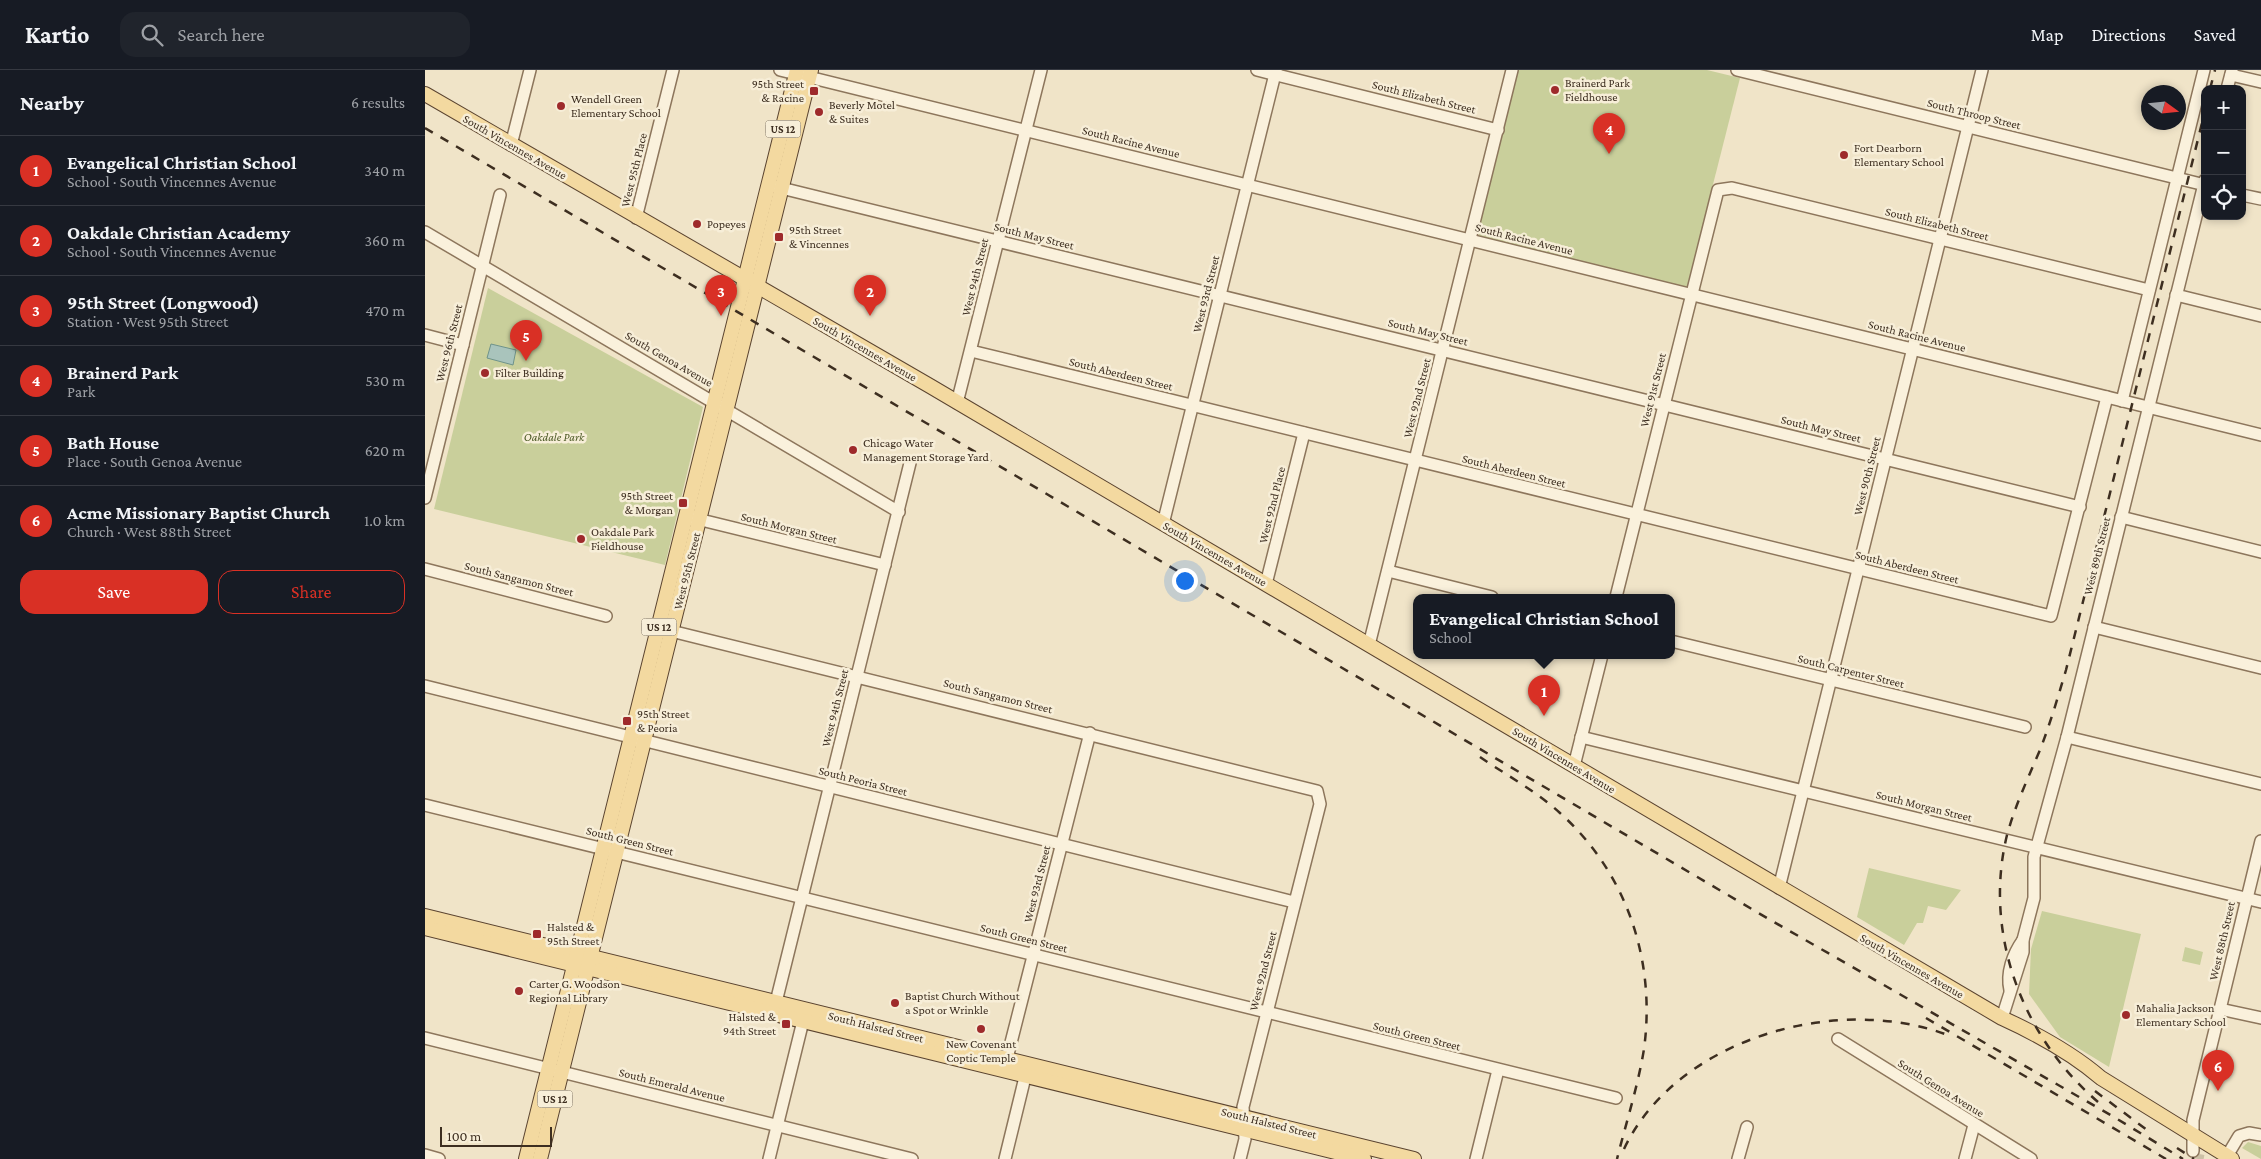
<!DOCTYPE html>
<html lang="en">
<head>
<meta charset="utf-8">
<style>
	:root { --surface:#171b24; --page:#20242c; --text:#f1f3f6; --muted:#9ea1a6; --line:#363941; --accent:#d93025 }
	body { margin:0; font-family:"Crimson Pro",serif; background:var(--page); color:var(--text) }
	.controls { position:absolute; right:15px; top:15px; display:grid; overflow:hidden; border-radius:10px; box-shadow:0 2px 8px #0003 }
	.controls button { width:45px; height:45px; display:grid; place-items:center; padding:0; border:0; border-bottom:1px solid var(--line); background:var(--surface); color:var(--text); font:25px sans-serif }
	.compass { position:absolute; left:1716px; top:15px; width:45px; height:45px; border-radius:50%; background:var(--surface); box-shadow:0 2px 8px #0003; rotate:105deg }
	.scale { position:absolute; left:15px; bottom:12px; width:112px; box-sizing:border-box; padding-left:5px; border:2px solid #3d2e20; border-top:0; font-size:14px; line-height:18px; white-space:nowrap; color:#3d2e20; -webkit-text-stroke:4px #f7eed8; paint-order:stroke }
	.you { position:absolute; left:759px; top:510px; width:18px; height:18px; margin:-12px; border:4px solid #fff; border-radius:50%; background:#1a73e8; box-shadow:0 0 0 8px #1a73e833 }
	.badge { display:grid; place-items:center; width:32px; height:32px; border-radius:50%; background:var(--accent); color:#fff; font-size:16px; font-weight:700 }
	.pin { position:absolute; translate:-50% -41px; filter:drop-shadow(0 1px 2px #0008) }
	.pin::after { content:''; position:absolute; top:26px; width:18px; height:15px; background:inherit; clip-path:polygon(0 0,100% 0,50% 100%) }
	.popup { position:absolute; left:988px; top:524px; width:262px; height:65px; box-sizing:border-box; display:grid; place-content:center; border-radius:10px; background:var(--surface); filter:drop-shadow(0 1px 4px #0005); font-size:16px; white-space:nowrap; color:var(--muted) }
	.popup b { font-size:19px; color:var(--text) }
	.popup::after { content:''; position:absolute; left:50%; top:100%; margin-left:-10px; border:10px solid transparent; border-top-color:var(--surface) }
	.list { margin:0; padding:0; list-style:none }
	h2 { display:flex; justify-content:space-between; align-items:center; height:65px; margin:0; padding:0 20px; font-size:21px }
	h2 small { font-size:16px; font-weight:400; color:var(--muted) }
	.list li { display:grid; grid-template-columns:32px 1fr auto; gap:15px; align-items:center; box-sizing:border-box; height:70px; padding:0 20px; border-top:1px solid var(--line) }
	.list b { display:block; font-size:19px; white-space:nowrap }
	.list p { margin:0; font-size:16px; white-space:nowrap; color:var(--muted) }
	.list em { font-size:16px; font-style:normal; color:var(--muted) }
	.actions { display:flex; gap:10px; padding:15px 20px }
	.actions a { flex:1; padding:11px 0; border:1px solid var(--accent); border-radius:15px; text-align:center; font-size:18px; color:var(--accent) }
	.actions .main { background:var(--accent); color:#fff }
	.icon { flex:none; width:28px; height:28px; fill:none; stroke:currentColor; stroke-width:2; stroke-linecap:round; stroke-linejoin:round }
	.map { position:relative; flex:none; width:1836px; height:1089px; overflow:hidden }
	header { display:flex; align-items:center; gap:30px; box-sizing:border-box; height:70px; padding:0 25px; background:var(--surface); border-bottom:1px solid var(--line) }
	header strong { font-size:24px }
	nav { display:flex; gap:28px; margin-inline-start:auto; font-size:18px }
	.search { width:350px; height:45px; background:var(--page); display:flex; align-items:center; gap:12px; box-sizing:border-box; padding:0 18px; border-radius:15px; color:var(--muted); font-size:19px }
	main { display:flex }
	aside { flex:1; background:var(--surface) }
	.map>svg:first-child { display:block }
</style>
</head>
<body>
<header>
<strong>Kartio</strong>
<div class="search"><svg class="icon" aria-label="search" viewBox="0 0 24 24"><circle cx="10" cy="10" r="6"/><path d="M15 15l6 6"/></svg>Search here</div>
<nav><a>Map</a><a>Directions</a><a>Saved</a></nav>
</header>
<main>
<aside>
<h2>Nearby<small>6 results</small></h2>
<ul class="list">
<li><span class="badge">1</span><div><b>Evangelical Christian School</b><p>School · South Vincennes Avenue</p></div><em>340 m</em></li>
<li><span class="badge">2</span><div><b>Oakdale Christian Academy</b><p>School · South Vincennes Avenue</p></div><em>360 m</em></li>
<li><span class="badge">3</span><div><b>95th Street (Longwood)</b><p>Station · West 95th Street</p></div><em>470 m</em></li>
<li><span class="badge">4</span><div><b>Brainerd Park</b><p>Park</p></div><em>530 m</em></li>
<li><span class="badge">5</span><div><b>Bath House</b><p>Place · South Genoa Avenue</p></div><em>620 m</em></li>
<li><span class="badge">6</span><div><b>Acme Missionary Baptist Church</b><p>Church · West 88th Street</p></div><em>1.0 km</em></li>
</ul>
<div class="actions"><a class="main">Save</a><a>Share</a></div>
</aside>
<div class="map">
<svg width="1836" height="1089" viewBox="0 0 1836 1089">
	<rect width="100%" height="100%" fill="#f0e4c8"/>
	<g fill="#c9cf9b">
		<path d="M1093,0H1282L1315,8L1262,217L1259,218L1055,167L1052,160Z"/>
		<path d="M63,218L278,337L240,495L9,439Z"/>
		<path d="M1444,798L1536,820L1521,840L1503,836L1498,853H1492L1479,875L1432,847Z"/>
		<path d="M1617,841L1716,864L1684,997L1635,967L1604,924L1606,879Z"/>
		<path d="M1760,877L1778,882L1775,895L1757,891Z"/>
		<path d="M1823,1072L1836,1076V1089L1817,1078Z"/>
	</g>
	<path fill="#a9c4bc" stroke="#6f938a" d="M66,274L91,280L88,295L62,288Z"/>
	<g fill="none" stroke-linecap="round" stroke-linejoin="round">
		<path stroke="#ccc0a6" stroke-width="11" stroke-dasharray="11 5.5" stroke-linecap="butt" d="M1773,1089L1774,1084"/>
		<defs>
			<g id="minor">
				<path d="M355,0L1836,365"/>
				<path d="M832,0L1073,60"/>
				<path d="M1312,0L1780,115"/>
				<path d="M1806,5L1836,12"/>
				<path d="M1802,19L1807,0"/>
				<path d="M86,75L105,0"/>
				<path d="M348,116L1655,437"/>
				<path d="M1817,125L1836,129"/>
				<path d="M211,148L248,0"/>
				<path d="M0,162L474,442"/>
				<path d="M1751,225L1836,246"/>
				<path d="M0,265L38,275"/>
				<path d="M546,281L1626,546L1682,327"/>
				<path d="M1697,331L1779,0"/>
				<path d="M532,333L616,0"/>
				<path d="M0,428L75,125"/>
				<path d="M1696,447L1836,482"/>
				<path d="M268,448L460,495"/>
				<path d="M738,454L851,0"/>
				<path d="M0,499L181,546"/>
				<path d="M963,501L1067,527"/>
				<path d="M841,514L879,363"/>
				<path d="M1191,527L1293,120L1307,118L1724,220"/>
				<path d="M1669,557L1836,598"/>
				<path d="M246,561L892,721L895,734L818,1037L820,1069L815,1089"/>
				<path d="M1246,571L1600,657"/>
				<path d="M944,575L1087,0"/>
				<path d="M0,616L869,832"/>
				<path d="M1156,667L1836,832"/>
				<path d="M1642,667L1836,714"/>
				<path d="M1149,696L1177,585"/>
				<path d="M0,735L1191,1028"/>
				<path d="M1354,818L1557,0"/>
				<path d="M1585,920C1581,903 1588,884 1598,870"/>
				<path d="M353,939L351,932L485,393"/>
				<path d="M1795,939L1836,948"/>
				<path d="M1577,948L1598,882V870L1609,828V787L1642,667L1780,110"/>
				<path d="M0,968L487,1089"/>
				<path d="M1413,969L1606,1089"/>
				<path d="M580,996L665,663"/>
				<path d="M1768,1081V1050L1836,771"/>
				<path d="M0,1085L14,1089"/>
				<path d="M1802,1086L1814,1066L1824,1063L1836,1065"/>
				<path d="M344,1089L378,951L384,944"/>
				<path d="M580,1089L602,999"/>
				<path d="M1051,1089L1073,1000"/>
				<path d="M1313,1089L1322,1057"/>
				<path d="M1540,1089L1549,1055"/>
			</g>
			<g id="major">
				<path d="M0,24L505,316L1577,948C1612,964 1647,983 1676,1008L1807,1089"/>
				<path d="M0,846L989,1089"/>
				<path d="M0,858L939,1089"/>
				<path d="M101,1089L372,0"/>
				<path d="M115,1089L386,0"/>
			</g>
		</defs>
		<use href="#minor" stroke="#8d765c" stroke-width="14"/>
		<use href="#major" stroke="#5b4430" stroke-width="16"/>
		<use href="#minor" stroke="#faf1dc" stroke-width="11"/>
		<use href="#major" stroke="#f3d9a0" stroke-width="14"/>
		<g stroke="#3d2e20" stroke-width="2.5" stroke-dasharray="9 9" stroke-linecap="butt">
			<path d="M1785,19L1790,0"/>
			<path d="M0,58L1342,848L1689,1047L1758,1089"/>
			<path d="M1055,687C1081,705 1111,721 1135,743C1202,803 1231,891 1219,979C1213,1016 1201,1053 1192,1089"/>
			<path d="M1501,948L1741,1089"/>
			<path d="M1670,1021L1722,1060"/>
			<path d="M1673,1032C1597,967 1558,863 1582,765C1590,736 1603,708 1615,680C1625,654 1633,627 1641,600L1780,41"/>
			<path d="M1752,1078L1769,1089"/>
			<path d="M1199,1079C1251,969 1410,924 1520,964"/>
		</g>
	</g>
	<g fill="#9e2a2b" stroke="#f7eed8" stroke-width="2">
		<circle cx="1130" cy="20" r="5"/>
		<rect x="384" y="16" width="10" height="10" rx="2.5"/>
		<circle cx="136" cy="36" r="5"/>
		<circle cx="394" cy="42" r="5"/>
		<circle cx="1419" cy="85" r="5"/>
		<circle cx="272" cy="154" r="5"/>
		<rect x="349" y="162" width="10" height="10" rx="2.5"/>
		<circle cx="60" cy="303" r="5"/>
		<circle cx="428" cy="380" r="5"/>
		<rect x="253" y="428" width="10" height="10" rx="2.5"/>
		<circle cx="156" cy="469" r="5"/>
		<rect x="197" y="646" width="10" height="10" rx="2.5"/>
		<rect x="107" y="859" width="10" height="10" rx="2.5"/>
		<circle cx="94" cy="921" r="5"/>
		<circle cx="470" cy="933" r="5"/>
		<circle cx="1701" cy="945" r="5"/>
		<rect x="356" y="949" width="10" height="10" rx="2.5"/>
		<circle cx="556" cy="959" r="5"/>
	</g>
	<g text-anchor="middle" stroke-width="5" stroke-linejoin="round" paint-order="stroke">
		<g fill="#f7eed8" stroke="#756857" stroke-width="1">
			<rect x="340.5" y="50.5" width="35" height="17" rx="4"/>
			<rect x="216.5" y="548.5" width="35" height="17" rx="4"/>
			<rect x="112.5" y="1020.5" width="35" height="17" rx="4"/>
		</g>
		<g font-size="11" font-weight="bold" fill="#3d2e20">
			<text x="358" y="63">US 12</text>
			<text x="234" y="561">US 12</text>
			<text x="130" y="1033">US 12</text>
		</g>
		<g font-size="12" fill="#3d2e20" stroke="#f7eed8" text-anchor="start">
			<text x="1140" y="17">Brainerd Park<tspan x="1140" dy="14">Fieldhouse</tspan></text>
			<text x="379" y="18" text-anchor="end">95th Street<tspan x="379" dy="14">&amp; Racine</tspan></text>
			<text x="146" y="33">Wendell Green<tspan x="146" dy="14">Elementary School</tspan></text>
			<text x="404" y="39">Beverly Motel<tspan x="404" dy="14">&amp; Suites</tspan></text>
			<text x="1429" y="82">Fort Dearborn<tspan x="1429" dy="14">Elementary School</tspan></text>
			<text x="282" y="158">Popeyes</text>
			<text x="364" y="164">95th Street<tspan x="364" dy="14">&amp; Vincennes</tspan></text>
			<text x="70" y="307">Filter Building</text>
			<text x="438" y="377">Chicago Water<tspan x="438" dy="14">Management Storage Yard</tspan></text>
			<text x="248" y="430" text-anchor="end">95th Street<tspan x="248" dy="14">&amp; Morgan</tspan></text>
			<text x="166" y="466">Oakdale Park<tspan x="166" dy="14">Fieldhouse</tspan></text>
			<text x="212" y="648">95th Street<tspan x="212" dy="14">&amp; Peoria</tspan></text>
			<text x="122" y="861">Halsted &amp;<tspan x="122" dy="14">95th Street</tspan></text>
			<text x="104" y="918">Carter G. Woodson<tspan x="104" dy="14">Regional Library</tspan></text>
			<text x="480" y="930">Baptist Church Without<tspan x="480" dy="14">a Spot or Wrinkle</tspan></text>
			<text x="1711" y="942">Mahalia Jackson<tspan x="1711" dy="14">Elementary School</tspan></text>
			<text x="351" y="951" text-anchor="end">Halsted &amp;<tspan x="351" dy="14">94th Street</tspan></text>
			<text x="556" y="978" text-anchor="middle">New Covenant<tspan x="556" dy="14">Coptic Temple</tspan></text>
		</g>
		<g font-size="12" fill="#3d2e20" stroke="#f7eed8">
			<text transform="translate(999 27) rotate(14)" y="4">South Elizabeth Street</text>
			<text transform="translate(1549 44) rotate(14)" y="4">South Throop Street</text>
			<text transform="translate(706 72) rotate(14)" y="4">South Racine Avenue</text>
			<text transform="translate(90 77) rotate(30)" y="4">South Vincennes Avenue</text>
			<text transform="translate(209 100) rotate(-76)" y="4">West 95th Place</text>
			<text transform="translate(1512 154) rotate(14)" y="4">South Elizabeth Street</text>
			<text transform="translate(609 166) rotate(14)" y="4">South May Street</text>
			<text transform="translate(1099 169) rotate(14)" y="4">South Racine Avenue</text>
			<text transform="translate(550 207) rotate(-76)" y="4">West 94th Street</text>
			<text transform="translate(781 224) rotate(-76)" y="4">West 93rd Street</text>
			<text transform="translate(1003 262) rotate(14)" y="4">South May Street</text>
			<text transform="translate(1492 266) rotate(14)" y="4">South Racine Avenue</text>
			<text transform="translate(24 273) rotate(-76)" y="4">West 96th Street</text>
			<text transform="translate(440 279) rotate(30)" y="4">South Vincennes Avenue</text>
			<text transform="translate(244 289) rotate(30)" y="4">South Genoa Avenue</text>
			<text transform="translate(696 304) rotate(14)" y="4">South Aberdeen Street</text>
			<text transform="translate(1228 320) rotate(-76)" y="4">West 91st Street</text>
			<text transform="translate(992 328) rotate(-76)" y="4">West 92nd Street</text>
			<text transform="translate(1396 359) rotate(14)" y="4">South May Street</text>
			<text transform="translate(1089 401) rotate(14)" y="4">South Aberdeen Street</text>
			<text transform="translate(1442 406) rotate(-76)" y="4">West 90th Street</text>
			<text transform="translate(847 435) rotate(-76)" y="4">West 92nd Place</text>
			<text transform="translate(364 458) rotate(14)" y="4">South Morgan Street</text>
			<text transform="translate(790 484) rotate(30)" y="4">South Vincennes Avenue</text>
			<text transform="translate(1672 486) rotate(-76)" y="4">West 89th Street</text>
			<text transform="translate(1482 497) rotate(14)" y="4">South Aberdeen Street</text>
			<text transform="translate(262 501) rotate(-76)" y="4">West 95th Street</text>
			<text transform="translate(94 509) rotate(14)" y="4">South Sangamon Street</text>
			<text transform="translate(1426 601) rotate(14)" y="4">South Carpenter Street</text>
			<text transform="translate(573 626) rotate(14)" y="4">South Sangamon Street</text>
			<text transform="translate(410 638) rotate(-76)" y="4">West 94th Street</text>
			<text transform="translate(1139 690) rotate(31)" y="4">South Vincennes Avenue</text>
			<text transform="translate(438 711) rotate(14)" y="4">South Peoria Street</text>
			<text transform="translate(1499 736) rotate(14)" y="4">South Morgan Street</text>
			<text transform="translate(205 771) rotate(14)" y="4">South Green Street</text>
			<text transform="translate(612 814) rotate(-76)" y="4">West 93rd Street</text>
			<text transform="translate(599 868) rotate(14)" y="4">South Green Street</text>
			<text transform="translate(1797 871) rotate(-77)" y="4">West 88th Street</text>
			<text transform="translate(1487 896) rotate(30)" y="4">South Vincennes Avenue</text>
			<text transform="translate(838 901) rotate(-76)" y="4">West 92nd Street</text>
			<text transform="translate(451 957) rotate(14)" y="4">South Halsted Street</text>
			<text transform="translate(992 966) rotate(14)" y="4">South Green Street</text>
			<text transform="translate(247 1015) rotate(14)" y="4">South Emerald Avenue</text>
			<text transform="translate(1516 1018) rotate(32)" y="4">South Genoa Avenue</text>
			<text transform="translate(844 1053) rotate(14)" y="4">South Halsted Street</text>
		</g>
		<g font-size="12" font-style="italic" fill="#4d5a26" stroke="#f7eed8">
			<text x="129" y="371">Oakdale Park</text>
		</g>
	</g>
</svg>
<div class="controls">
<button>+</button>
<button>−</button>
<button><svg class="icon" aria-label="locate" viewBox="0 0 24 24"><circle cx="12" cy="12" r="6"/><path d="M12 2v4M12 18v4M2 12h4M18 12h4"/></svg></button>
</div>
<svg class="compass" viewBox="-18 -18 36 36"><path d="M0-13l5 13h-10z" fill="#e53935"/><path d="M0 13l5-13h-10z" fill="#9ea1a6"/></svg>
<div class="scale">100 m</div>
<div class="you"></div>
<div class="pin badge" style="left:1119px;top:646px">1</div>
<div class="popup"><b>Evangelical Christian School</b>School</div>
<div class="pin badge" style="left:445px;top:246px">2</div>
<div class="pin badge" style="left:296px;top:246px">3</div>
<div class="pin badge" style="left:1184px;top:84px">4</div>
<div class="pin badge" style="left:101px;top:291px">5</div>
<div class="pin badge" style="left:1793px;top:1021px">6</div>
</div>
</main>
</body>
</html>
